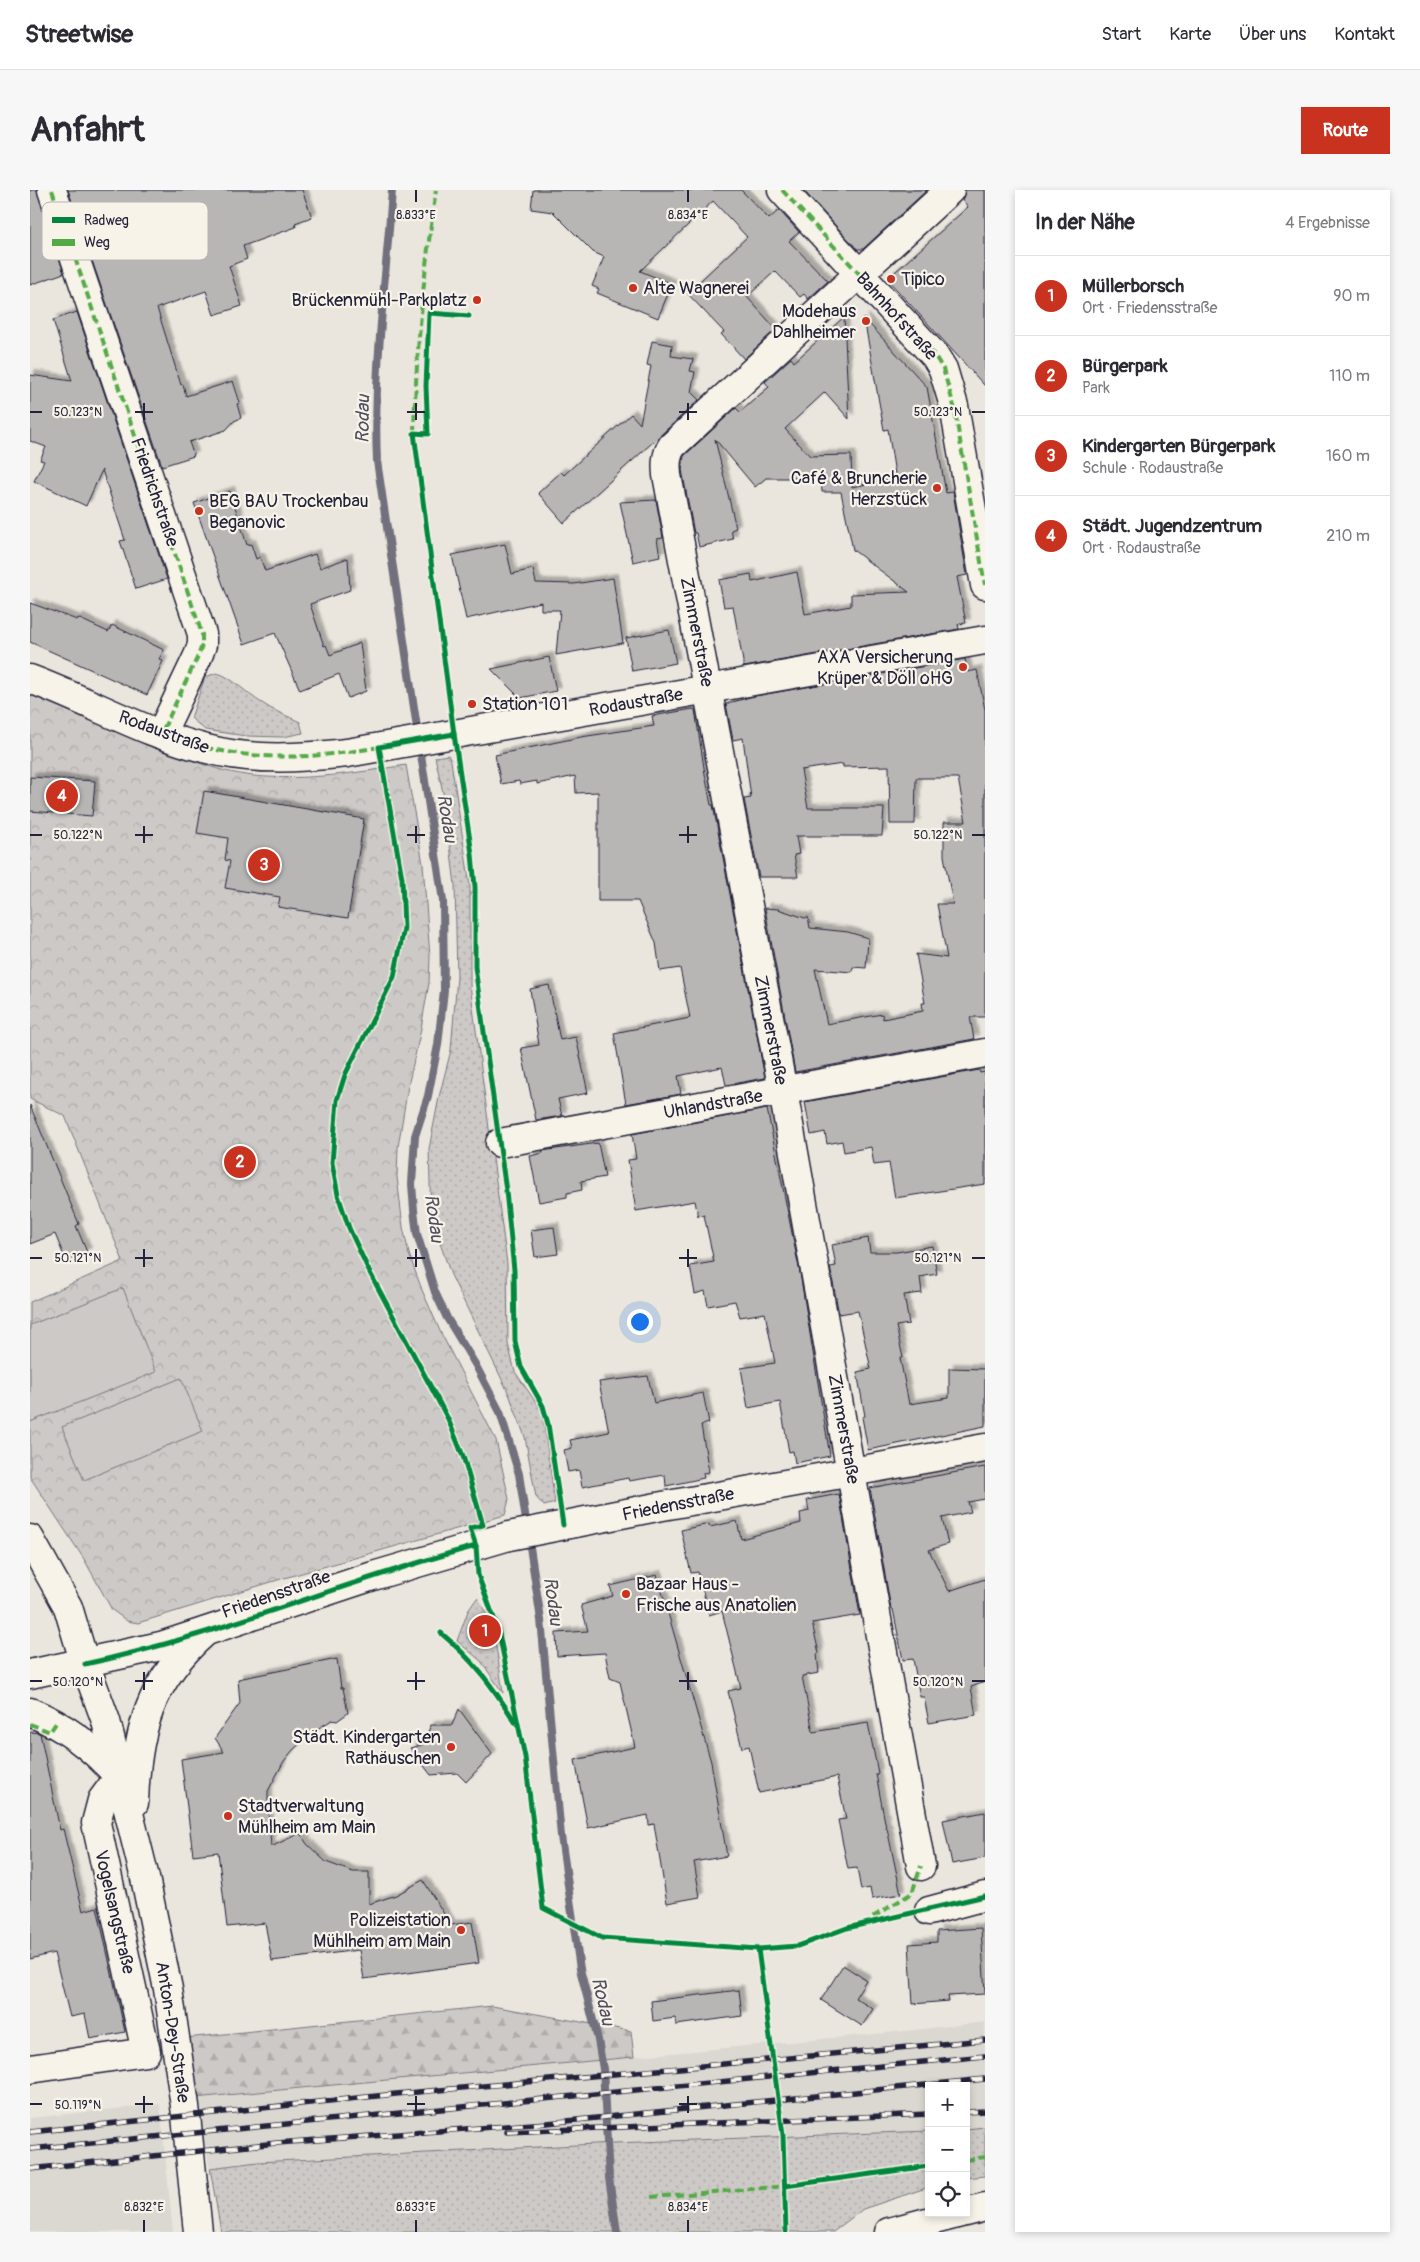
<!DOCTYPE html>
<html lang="de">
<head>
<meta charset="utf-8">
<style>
	:root { --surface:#fff; --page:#f7f7f7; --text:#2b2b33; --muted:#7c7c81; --line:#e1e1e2; --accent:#c8321e }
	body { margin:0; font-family:Pangolin,sans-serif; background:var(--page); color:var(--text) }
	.controls { position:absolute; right:15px; bottom:15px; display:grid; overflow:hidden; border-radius:0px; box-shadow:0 2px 8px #0003 }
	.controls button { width:45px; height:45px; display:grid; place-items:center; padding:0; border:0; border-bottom:1px solid var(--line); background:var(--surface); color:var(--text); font:25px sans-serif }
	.you { position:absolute; left:609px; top:1131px; width:18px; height:18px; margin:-12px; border:4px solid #fff; border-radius:50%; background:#1a73e8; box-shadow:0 0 0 8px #1a73e833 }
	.badge { display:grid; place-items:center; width:32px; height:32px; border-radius:50%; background:var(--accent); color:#fff; font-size:16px; font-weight:700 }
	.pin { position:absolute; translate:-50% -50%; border:2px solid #fff; box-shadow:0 1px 5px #0006 }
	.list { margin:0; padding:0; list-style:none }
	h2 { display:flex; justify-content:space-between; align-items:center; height:65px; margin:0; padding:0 20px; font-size:21px }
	h2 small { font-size:16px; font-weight:400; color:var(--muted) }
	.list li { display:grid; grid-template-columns:32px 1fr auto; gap:15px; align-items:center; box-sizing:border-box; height:80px; padding:0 20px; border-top:1px solid var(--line) }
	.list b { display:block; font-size:19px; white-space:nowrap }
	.list p { margin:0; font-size:16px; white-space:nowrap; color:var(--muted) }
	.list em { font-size:16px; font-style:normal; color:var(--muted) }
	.icon { flex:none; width:28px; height:28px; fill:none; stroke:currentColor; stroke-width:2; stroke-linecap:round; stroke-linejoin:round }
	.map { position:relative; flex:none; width:955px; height:2042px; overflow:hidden; border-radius:0px }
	header { display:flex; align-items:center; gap:30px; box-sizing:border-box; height:70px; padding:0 25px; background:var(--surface); border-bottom:1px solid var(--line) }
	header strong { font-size:24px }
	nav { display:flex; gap:28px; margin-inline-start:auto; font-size:18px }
	.intro { display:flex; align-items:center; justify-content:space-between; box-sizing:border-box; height:120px; padding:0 30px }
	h1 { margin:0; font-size:35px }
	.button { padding:12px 22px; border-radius:0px; background:var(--accent); color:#fff; font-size:18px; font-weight:700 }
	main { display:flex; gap:30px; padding:0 30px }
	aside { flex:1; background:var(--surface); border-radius:0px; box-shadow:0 2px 8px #0003 }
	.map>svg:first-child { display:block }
</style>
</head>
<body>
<header>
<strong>Streetwise</strong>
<nav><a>Start</a><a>Karte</a><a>Über uns</a><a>Kontakt</a></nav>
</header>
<div class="intro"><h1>Anfahrt</h1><a class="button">Route</a></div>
<main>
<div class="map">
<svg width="955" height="2042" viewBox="0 0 955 2042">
	<defs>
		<pattern id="grass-dots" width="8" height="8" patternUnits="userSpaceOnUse" patternTransform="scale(1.25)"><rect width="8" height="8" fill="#cdc9c6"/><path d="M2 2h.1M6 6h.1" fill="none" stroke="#b0acab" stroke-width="1.8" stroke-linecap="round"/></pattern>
		<pattern id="forest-firs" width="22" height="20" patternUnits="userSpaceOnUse" patternTransform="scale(1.25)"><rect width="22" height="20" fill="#cdc9c6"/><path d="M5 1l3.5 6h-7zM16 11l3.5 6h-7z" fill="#b0acab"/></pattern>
		<pattern id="park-crowns" width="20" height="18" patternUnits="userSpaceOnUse" patternTransform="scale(1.25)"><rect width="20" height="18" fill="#cdc9c6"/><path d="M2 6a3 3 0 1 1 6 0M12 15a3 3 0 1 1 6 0" fill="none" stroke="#b0acab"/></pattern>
		<filter id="shadow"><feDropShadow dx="4.5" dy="-4.5" stdDeviation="1" flood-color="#0004"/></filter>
	</defs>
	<rect width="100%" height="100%" fill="#eae6de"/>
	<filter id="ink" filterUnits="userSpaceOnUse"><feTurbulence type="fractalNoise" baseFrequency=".02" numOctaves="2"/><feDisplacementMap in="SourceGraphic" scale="10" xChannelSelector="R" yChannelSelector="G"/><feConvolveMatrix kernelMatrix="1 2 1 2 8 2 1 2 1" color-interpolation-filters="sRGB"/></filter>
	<g filter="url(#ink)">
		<g fill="#dbd8d2">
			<path d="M955,1832V1937L936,1939V1896H899V1941L584,1953L228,1972L180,1978L164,1908L866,1842Z"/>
			<path d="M130,1914L143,2042H0V1928Z"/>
		</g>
		<g fill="url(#grass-dots)" stroke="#787680">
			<path d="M187,483C201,486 218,505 232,513C243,521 258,526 270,532L273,543L253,547L216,546L175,540L161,528L175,487Z"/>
			<path d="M418,565L421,571L440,696V795L477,1074L478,1154L485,1182L512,1221L525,1313L514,1316L506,1307L495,1247L479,1204L421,1085L401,1027L399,959L409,907L421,860L427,787L425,695L414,607L405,567Z"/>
			<path d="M447,1408C466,1435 468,1471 473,1503L451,1471L427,1451L438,1421Z"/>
			<path d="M955,1937V1986L936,1988V1939Z"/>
			<path d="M899,1941V1997L833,2019L803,2042H191L180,1978L228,1972L584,1953Z"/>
		</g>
		<path fill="url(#forest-firs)" stroke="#787680" d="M462,1816L601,1841L604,1867L164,1908L156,1848Z"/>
		<path fill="url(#park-crowns)" stroke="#787680" d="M0,503C36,518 73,534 109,549C146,564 184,582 224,586C275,591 326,583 376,575L393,674L400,767L399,793L390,844L378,896L368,957L367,987L373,1037L379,1064L392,1100L410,1141L466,1250L479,1309L475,1325L251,1389L108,1433L97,1431L82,1420L54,1369L0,1287V1112L93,1071L35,926L0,909Z"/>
		<g fill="#cdc9c6" stroke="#787680">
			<path d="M93,1098L126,1182L0,1232V1135Z"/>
			<path d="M151,1188L173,1241L54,1290L32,1237Z"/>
		</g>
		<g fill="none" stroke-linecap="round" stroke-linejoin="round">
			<path stroke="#716f7b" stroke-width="8" d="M362,0C356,90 343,181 347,271L413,711L414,800L408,855L398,906L385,946L382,994L384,1020L387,1044L405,1102L417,1128L445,1174L470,1222L489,1284L511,1430L531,1646L550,1779L568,1850L573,1879L579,1988L587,2042"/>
		</g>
		<g fill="#b8b6b5" stroke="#22223b" filter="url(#shadow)">
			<path d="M0,0H7L34,83L0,95Z"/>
			<path d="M38,0H272L282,27L265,33L266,37L213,56L217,69L199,76L212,116L184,125L176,101L127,118L151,195L153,194L156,206L203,191L210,213L207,214L211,228L204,231L196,240L159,252L164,266L132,276Z"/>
			<path d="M503,0H711L739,29L749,20L769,42L759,51L798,91L778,109L774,104L770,107L745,81L717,107L746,139L714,169L691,144L694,142L657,103L717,47L683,11L610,81L642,94L628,128L567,103L569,99L562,96L574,67L563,62L523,22L501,19Z"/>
			<path d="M773,0H897L833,59H827Z"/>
			<path d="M935,0H955V196L857,89L938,17L932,9Z"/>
			<path d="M47,122L137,389L106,399L90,351L95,350L72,280L56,316L4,291L14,271L10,270L16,257L0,251V185L42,191L23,130Z"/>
			<path d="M814,127L819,229L795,202L755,239L780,266L821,265L822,297L862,289L861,285L865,284L858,239L854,240L834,128L897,197L916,303L923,302L937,385L927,387L936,433L928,434L929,439L714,477L703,416L694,417L689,390L721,384L722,392L767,382L775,424L821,416V404L879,402L823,360L811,302H792L791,288H736L725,297L685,249L706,338L701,340L703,349L669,357L666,343H664L652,280L654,266L706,218L710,222L739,197L735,192L761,168L764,172Z"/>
			<path d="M622,151L642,155L641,166L663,169L660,181L665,182L661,202L669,210L534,333L508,303L531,282L534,285L601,224L610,234L621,176L617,175Z"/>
			<path d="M200,301L217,355L221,354L226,369L230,367L235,381L285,364L290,378L318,368L320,400L280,414L294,456L296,455L300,465L330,453L336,501L318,508L309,484L270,500L245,443L214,454L164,313Z"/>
			<path d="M626,310L633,348L627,349L630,366L603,372L590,312Z"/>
			<path d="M475,354L482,384L503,379L506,393L544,394L583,388L593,453L526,465L530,420H511V412L436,429L422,365Z"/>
			<path d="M0,413L47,430L48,428L78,442L82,435L134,460L129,469L133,471L117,505L0,452Z"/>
			<path d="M639,440L646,473L602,481L596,448Z"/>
			<path d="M519,467L526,501L490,508L461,479Z"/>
			<path d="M935,469L938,482L947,480L955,520V827H940L944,849L765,882L735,718L748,719L775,728L778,727L780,738L818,742L838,748L836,778L823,777L822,782L785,779L797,834L852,824L853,829L893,821L892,813H895L886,764L917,768L907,714H923L914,666V632H936L928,588H886L885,634H860L859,576L813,577V574L771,580L778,618H854L852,646H766L769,664L764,665L768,687H729L714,609L721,608L713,548L703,550L696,514L720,507Z"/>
			<path d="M663,519L665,520L675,584L681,615H683L735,888L696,895L692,877L648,886L651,904L596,914L584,843L660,828L650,778L630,781L626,753L608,711H568V602L546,603L545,586L507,594V591L490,594L489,591L471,594L465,565L551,547L624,536L622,526Z"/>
			<path d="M0,587L65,591L62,626L0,621Z"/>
			<path d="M174,601L334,629L318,728L248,717L250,707L195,698L200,671L195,670L198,648L167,643Z"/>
			<path d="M519,795L530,850L546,847L558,903L528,909L532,926L506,930L491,858L509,855L500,799Z"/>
			<path d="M949,880L950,883L955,882V994L865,1008L859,973L844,975L841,957L814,962L812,951L797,954L795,942L781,945L775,912Z"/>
			<path d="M0,915L49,1034L46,1036L57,1062L36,1071L25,1044L0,1054Z"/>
			<path d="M737,919L770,1083L800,1266L765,1273L763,1261L759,1262L750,1212L718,1218L711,1178L745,1173L735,1123L710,1127L705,1111L678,1116L675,1101L665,1104L660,1076L684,1072L674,1025L668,1026L665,1011L606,1021L598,970L606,969L602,944Z"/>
			<path d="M568,953L575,987L551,991L552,1000L537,1003V1007L509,1012L500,966L513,963L512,961Z"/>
			<path d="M524,1037L528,1064L505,1067L501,1040Z"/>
			<path d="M838,1048L840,1062H867L902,1056L907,1084L890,1087L892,1103L874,1105L879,1134L866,1136L873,1168H870L879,1214L919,1208V1178L955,1179V1236L838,1260L832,1227L835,1226L827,1182L841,1179L828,1121L809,1124L800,1077L806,1076L802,1055Z"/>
			<path d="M618,1186L624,1213L673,1203L679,1233L671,1235L679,1282L673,1283L674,1288L636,1296L635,1285L599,1291L598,1288L552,1297L549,1280L538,1282L534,1260L542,1258L540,1250L579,1242L569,1192Z"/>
			<path d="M955,1277V1309L938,1312L941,1322L912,1328L918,1354L899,1360L919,1401L955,1389V1492L941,1497L946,1525L899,1533L894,1507H890L883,1469L873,1470L863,1419H861L840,1298Z"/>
			<path d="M809,1304L830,1425L782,1433L789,1463L787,1464L789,1483L772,1486L783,1542L838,1533L848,1583L846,1584L856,1638H857L871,1704L842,1709L840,1698L831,1700L827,1678L818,1679L808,1630L816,1629L807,1587L729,1603L719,1556L712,1558L698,1501L711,1498L692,1421L679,1425L668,1382L661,1383L651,1340L679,1334L680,1337L707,1331L711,1349L771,1333L770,1323L779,1321L777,1310Z"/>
			<path d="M627,1385L681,1572L697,1666L664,1672L670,1707L637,1713L624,1634L619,1635L618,1625L558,1638L545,1570L605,1557L590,1492L580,1488L575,1463L527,1466L526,1443L558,1441L551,1415L583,1406L580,1396Z"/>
			<path d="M307,1469L311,1498H313L318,1523L307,1531L302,1530L284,1541L263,1560L254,1571L238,1601V1617L241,1657L270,1643L277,1654L296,1672L323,1682H339V1714L366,1705L393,1690L421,1735L442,1732L449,1773L334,1789L329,1760L242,1771L235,1733L197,1737L188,1662L163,1665L151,1569L194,1562L185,1548L210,1513L208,1489Z"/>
			<path d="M429,1519L462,1564L436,1592L427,1583L401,1585L380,1558L392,1555L401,1535H422Z"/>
			<path d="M0,1542L10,1543L30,1640L33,1639L53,1721L67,1717L95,1842L60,1849L55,1824L40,1827L24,1763L0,1769Z"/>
			<path d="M955,1622V1668L922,1674L913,1630Z"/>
			<path d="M951,1738L955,1804L918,1806L919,1811L883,1814L879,1754L907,1752V1741Z"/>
			<path d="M813,1775L836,1790L825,1808L843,1819L832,1836L791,1810Z"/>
			<path d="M709,1800L712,1826L646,1835L645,1828L623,1831L621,1811Z"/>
		</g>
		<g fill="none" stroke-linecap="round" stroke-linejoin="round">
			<defs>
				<g id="minor">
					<path d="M22,0L172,444V455L168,466L131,544"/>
					<path d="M752,0L905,166L913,179L924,216L955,395"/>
					<path d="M0,489C59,511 116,544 177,559C222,571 270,568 317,563L955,450"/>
					<path d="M470,953L955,863"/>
					<path d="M0,1349L38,1417L55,1474L76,1531L115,1688L138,1799L155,1916L168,2042"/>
					<path d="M0,1522C35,1536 64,1558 89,1587L72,1610L66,1633L116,1862L0,1879"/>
					<path d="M104,1613C106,1542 120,1490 175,1442"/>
					<path d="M891,1676L753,901L637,285C636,274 636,265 642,256L920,0"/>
					<path d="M899,1721L955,1706"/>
				</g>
				<g id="major">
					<path d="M0,1484L131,1456L343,1386L479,1346L627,1317L955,1258"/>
					<path d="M936,2022L955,2017"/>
					<path d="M859,2042L931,2023"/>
				</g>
			</defs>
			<use href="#minor" stroke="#22223b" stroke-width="31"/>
			<use href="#major" stroke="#22223b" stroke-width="31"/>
			<use href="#minor" stroke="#f7f3e8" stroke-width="28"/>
			<use href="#major" stroke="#f7f3e8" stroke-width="28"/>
			<defs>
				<g id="rail">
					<path d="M936,1922L955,1921"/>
					<path d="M0,1942L366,1904L955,1850"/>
					<path d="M477,1942L899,1924"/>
					<path d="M0,1959L955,1866"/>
					<path d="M0,1979L247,1953L517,1933L955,1889"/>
				</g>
			</defs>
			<use href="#rail" stroke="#22223b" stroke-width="5.5"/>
			<use href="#rail" stroke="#f7f3e8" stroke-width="4" stroke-dasharray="11" stroke-linecap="butt"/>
			<g stroke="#53aa46" stroke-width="4" stroke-dasharray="8 4" stroke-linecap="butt">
				<path d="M22,0L172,444V455L168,466L131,544C206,572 272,571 349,557L350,559"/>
				<path d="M752,0L905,166L913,179L924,216L955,395"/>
				<path d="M384,243C386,162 394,80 406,0"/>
				<path d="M0,1534L20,1542L26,1533"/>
				<path d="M843,1727L882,1703L891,1676"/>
				<path d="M936,1970L955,1967"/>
				<path d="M621,2007L758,1996"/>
			</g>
			<defs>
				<g id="cycleway">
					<path d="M439,126L399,123L396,196L398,244L384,243L424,544L442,664L445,697V777L476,1001L484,1080L485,1151L491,1177L513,1216L518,1234L533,1335"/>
					<path d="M424,544L349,557L372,688L374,738L364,787L315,885L307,910L302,973L308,1005L319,1038L339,1081L418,1229L433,1266L453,1335L440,1338L446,1356L448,1385L468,1439L495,1567L513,1718L572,1748L728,1759L768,1756L817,1738L955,1706"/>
					<path d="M411,1443C444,1471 462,1495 485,1532"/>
					<path d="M55,1474C188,1446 314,1391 446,1356"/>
					<path d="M728,1759L753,1945L756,2042"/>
					<path d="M755,1996L899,1976"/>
				</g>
			</defs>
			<use href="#cycleway" stroke="#f7f3e8" stroke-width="8"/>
			<use href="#cycleway" stroke="#00873e" stroke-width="5"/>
		</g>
	</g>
	<path fill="none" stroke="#22223b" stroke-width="2" d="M386,0V12M658,0V12M114,213V230M386,213V230M658,213V230M0,222H12M105,222H123M377,222H395M649,222H667M942,222H955M114,636V653M386,636V653M658,636V653M0,645H12M105,645H123M377,645H395M649,645H667M942,645H955M114,1059V1077M386,1059V1077M658,1059V1077M0,1068H12M105,1068H123M377,1068H395M649,1068H667M942,1068H955M114,1482V1500M386,1482V1500M658,1482V1500M0,1491H12M105,1491H123M377,1491H395M649,1491H667M942,1491H955M114,1906V1923M386,1906V1923M658,1906V1923M0,1914H12M105,1914H123M377,1914H395M649,1914H667M114,2030V2042M386,2030V2042M658,2030V2042"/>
	<g fill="#c8321e" stroke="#f7f3e8" stroke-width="2">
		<circle cx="861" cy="89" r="5"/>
		<circle cx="603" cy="98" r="5"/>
		<circle cx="447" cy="110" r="5"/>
		<circle cx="836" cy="131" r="5"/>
		<circle cx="907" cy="298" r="5"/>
		<circle cx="169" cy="321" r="5"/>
		<circle cx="933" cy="477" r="5"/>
		<circle cx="442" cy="514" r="5"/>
		<circle cx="596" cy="1404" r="5"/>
		<circle cx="421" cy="1557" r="5"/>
		<circle cx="198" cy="1626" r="5"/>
		<circle cx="431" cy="1740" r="5"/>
	</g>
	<g text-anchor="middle" stroke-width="4.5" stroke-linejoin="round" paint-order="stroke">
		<g font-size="18" fill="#22223b" stroke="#f7f3e8" text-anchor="start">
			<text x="871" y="95">Tipico</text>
			<text x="613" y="104">Alte Wagnerei</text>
			<text x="437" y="116" text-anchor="end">Brückenmühl-Parkplatz</text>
			<text x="826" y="127" text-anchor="end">Modehaus<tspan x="826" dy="21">Dahlheimer</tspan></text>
			<text x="897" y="294" text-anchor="end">Café &amp; Bruncherie<tspan x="897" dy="21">Herzstück</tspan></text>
			<text x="179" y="317">BEG BAU Trockenbau<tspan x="179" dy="21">Beganovic</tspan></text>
			<text x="923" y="473" text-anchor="end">AXA Versicherung<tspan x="923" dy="21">Krüper &amp; Döll oHG</tspan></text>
			<text x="452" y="520">Station 101</text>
			<text x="606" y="1400">Bazaar Haus -<tspan x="606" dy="21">Frische aus Anatolien</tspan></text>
			<text x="411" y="1553" text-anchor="end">Städt. Kindergarten<tspan x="411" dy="21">Rathäuschen</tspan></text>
			<text x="208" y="1622">Stadtverwaltung<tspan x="208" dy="21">Mühlheim am Main</tspan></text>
			<text x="421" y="1736" text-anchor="end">Polizeistation<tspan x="421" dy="21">Mühlheim am Main</tspan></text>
		</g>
		<g font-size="18" fill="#22223b" stroke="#f7f3e8">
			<text transform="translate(867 126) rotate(48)" y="6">Bahnhofstraße</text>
			<text transform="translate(125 302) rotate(71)" y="6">Friedrichstraße</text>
			<text transform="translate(667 442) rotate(79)" y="6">Zimmerstraße</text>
			<text transform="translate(606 512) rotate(-10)" y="6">Rodaustraße</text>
			<text transform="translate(134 542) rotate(20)" y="6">Rodaustraße</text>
			<text transform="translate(741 840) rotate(79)" y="6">Zimmerstraße</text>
			<text transform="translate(683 914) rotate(-10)" y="6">Uhlandstraße</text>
			<text transform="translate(814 1239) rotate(80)" y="6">Zimmerstraße</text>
			<text transform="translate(648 1314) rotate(-11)" y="6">Friedensstraße</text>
			<text transform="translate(246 1404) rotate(-19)" y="6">Friedensstraße</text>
			<text transform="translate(85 1722) rotate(77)" y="6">Vogelsangstraße</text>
			<text transform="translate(143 1842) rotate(81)" y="6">Anton-Dey-Straße</text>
		</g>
		<g font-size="19" font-style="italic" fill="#504f60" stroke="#f7f3e8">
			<text transform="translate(332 229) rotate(-89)" y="7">Rodau</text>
			<text transform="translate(418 628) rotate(81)" y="7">Rodau</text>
			<text transform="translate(405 1028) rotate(82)" y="7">Rodau</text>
			<text transform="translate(524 1411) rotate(82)" y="7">Rodau</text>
			<text transform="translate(574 1811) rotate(77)" y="7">Rodau</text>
		</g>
	</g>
	<rect x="12" y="12" width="166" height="58" rx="8" fill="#f7f3e8" stroke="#b7b4b4" stroke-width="1"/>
	<rect x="22" y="27" width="23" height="6" fill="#00873e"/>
	<rect x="22" y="49" width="23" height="7" fill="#53aa46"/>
	<g font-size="14" fill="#22223b">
		<text x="54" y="35">Radweg</text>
		<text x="54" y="57">Weg</text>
	</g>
	<g font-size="12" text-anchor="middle" fill="#22223b" stroke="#f7f3e8" stroke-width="4.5" stroke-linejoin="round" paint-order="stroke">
		<text x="386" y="29">8.833°E</text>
		<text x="658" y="29">8.834°E</text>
		<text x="48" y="226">50.123°N</text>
		<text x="908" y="226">50.123°N</text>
		<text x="48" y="649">50.122°N</text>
		<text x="908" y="649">50.122°N</text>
		<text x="48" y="1072">50.121°N</text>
		<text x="908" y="1072">50.121°N</text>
		<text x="48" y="1496">50.120°N</text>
		<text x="908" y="1496">50.120°N</text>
		<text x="48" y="1919">50.119°N</text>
		<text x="114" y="2021">8.832°E</text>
		<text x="386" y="2021">8.833°E</text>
		<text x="658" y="2021">8.834°E</text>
	</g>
</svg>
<div class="controls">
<button>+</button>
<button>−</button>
<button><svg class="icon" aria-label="locate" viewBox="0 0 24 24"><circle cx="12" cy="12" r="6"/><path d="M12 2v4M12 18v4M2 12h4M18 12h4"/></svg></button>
</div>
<div class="you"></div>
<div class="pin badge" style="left:455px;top:1441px">1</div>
<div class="pin badge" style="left:210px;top:972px">2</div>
<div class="pin badge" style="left:234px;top:675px">3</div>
<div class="pin badge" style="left:32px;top:606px">4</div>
</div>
<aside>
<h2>In der Nähe<small>4 Ergebnisse</small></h2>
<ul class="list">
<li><span class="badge">1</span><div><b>Müllerborsch</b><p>Ort · Friedensstraße</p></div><em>90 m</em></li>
<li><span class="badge">2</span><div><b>Bürgerpark</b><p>Park</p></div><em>110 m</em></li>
<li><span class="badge">3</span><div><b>Kindergarten Bürgerpark</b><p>Schule · Rodaustraße</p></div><em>160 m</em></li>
<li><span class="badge">4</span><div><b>Städt. Jugendzentrum</b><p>Ort · Rodaustraße</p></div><em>210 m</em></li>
</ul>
</aside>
</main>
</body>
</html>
